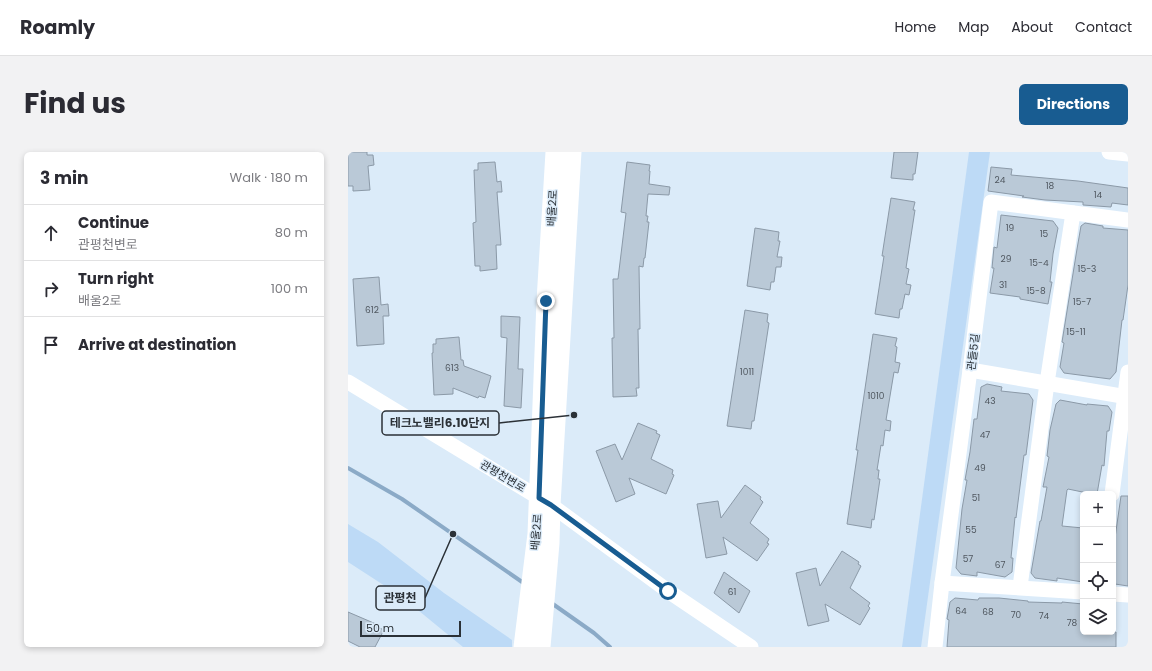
<!DOCTYPE html>
<html lang="en">
<head>
<meta charset="utf-8">
<style>
	:root { --surface:#fff; --page:#f2f2f3; --text:#2b2b33; --muted:#7c7c81; --line:#e1e1e2; --accent:#185c91 }
	body { margin:0; font-family:Poppins,"Noto Sans KR",sans-serif; background:var(--page); color:var(--text) }
	.controls { position:absolute; right:12px; bottom:12px; display:grid; overflow:hidden; border-radius:6px; box-shadow:0 2px 6px #0003 }
	.controls button { width:36px; height:36px; display:grid; place-items:center; padding:0; border:0; border-bottom:1px solid var(--line); background:var(--surface); color:var(--text); font:20px sans-serif }
	.scale { position:absolute; left:12px; bottom:10px; width:101px; box-sizing:border-box; padding-left:4px; border:2px solid #2b3137; border-top:0; font-size:11px; line-height:14px; white-space:nowrap; color:#2b3137; -webkit-text-stroke:3px #dbebf9; paint-order:stroke }
	.stop { position:absolute; width:12px; height:12px; margin:-9px; border:3px solid #185c91; border-radius:50%; background:#fff }
	.stop.end { background:#185c91; border-color:#fff; box-shadow:0 1px 4px #0008 }
	.list { margin:0; padding:0; list-style:none }
	h2 { display:flex; justify-content:space-between; align-items:center; height:52px; margin:0; padding:0 16px; font-size:17px }
	h2 small { font-size:13px; font-weight:400; color:var(--muted) }
	.list li { display:grid; grid-template-columns:26px 1fr auto; gap:12px; align-items:center; box-sizing:border-box; height:56px; padding:0 16px; border-top:1px solid var(--line) }
	.list b { display:block; font-size:15px; white-space:nowrap }
	.list p { margin:0; font-size:13px; white-space:nowrap; color:var(--muted) }
	.list em { font-size:13px; font-style:normal; color:var(--muted) }
	.icon { flex:none; width:22px; height:22px; fill:none; stroke:currentColor; stroke-width:2; stroke-linecap:round; stroke-linejoin:round }
	.map { position:relative; flex:none; width:780px; height:495px; overflow:hidden; border-radius:6px }
	header { display:flex; align-items:center; gap:24px; box-sizing:border-box; height:56px; padding:0 20px; background:var(--surface); border-bottom:1px solid var(--line) }
	header strong { font-size:19px }
	nav { display:flex; gap:22px; margin-inline-start:auto; font-size:14px }
	.intro { display:flex; align-items:center; justify-content:space-between; box-sizing:border-box; height:96px; padding:0 24px }
	h1 { margin:0; font-size:28px }
	.button { padding:10px 18px; border-radius:6px; background:var(--accent); color:#fff; font-size:14px; font-weight:700 }
	main { display:flex; gap:24px; padding:0 24px }
	aside { flex:1; background:var(--surface); border-radius:6px; box-shadow:0 2px 6px #0003 }
	.map>svg:first-child { display:block }
</style>
</head>
<body>
<header>
<strong>Roamly</strong>
<nav><a>Home</a><a>Map</a><a>About</a><a>Contact</a></nav>
</header>
<div class="intro"><h1>Find us</h1><a class="button">Directions</a></div>
<main>
<aside>
<h2>3 min<small>Walk · 180 m</small></h2>
<ul class="list">
<li><svg class="icon" aria-label="ahead" viewBox="0 0 24 24"><path d="M12 20V5M6 11l6-6 6 6"/></svg><div><b>Continue</b><p>관평천변로</p></div><em>80 m</em></li>
<li><svg class="icon" aria-label="right" viewBox="0 0 24 24"><path d="M7 20v-9h11M14 6l5 5-5 5"/></svg><div><b>Turn right</b><p>배울2로</p></div><em>100 m</em></li>
<li><svg class="icon" aria-label="arrive" viewBox="0 0 24 24"><path d="M6 21V4h12l-3 4 3 4H6"/></svg><div><b>Arrive at destination</b></div></li>
</ul>
</aside>
<div class="map">
<svg width="780" height="495" viewBox="0 0 780 495">
	<rect width="100%" height="100%" fill="#dbebf9"/>
	<g fill="#bddaf6">
		<path d="M621,0H642L573,495H554Z"/>
		<path d="M0,372L30,390L96,441L164,488V495H115L54,445L0,410Z"/>
	</g>
	<g fill="none" stroke-linecap="round" stroke-linejoin="round">
		<g stroke="#8baac7" stroke-width="4">
			<path d="M0,316L54,347L177,432"/>
			<path d="M202,450L246,481L262,495"/>
		</g>
	</g>
	<g fill="#bac9d7" stroke="#8b99a7">
		<path d="M0,0H19V3H25L26,13L20,14L22,38L5,39V34H0Z"/>
		<path d="M546,0H570L567,22H565V28L543,26Z"/>
		<path d="M147,10L149,30L153,29L154,40H149L153,93H148L149,117L132,119V114H127L125,71L128,70L126,18H130V11Z"/>
		<path d="M279,10L302,13L301,19H302L301,32L322,35L321,43L300,42L298,64H300L299,70H301L297,106H296L295,115L291,114L292,177H290L291,236H288L289,244L265,245L264,186H266L265,127H270L278,61L273,60Z"/>
		<path d="M643,15L664,17L663,23L730,29L780,36V53L764,51L763,55L735,53V50L697,48L674,45L676,44L640,39Z"/>
		<path d="M543,46L567,50L565,58H567L558,116L561,117L558,132L563,133L561,143L557,142L554,157H552L551,166L527,162L536,104H534Z"/>
		<path d="M653,63L705,69L710,76L705,102L702,130H704L700,152L672,147V145L642,141L646,116H644L646,95L649,96Z"/>
		<path d="M737,71L755,74V76L780,78V133L775,168H774L768,220L762,227L716,221L712,215L716,191L714,190L729,97L733,74Z"/>
		<path d="M407,76L431,80L430,89H432L429,105H434L433,115H428L426,130H423L422,138L399,134Z"/>
		<path d="M31,125L33,153L40,152L41,164H35L36,192L9,194L5,127Z"/>
		<path d="M397,158L420,162L419,170L421,171L406,269H404L403,277L379,274Z"/>
		<path d="M153,164L172,165L170,217H175L173,256L156,254L159,186L153,185Z"/>
		<path d="M525,182L549,186L547,194L549,195L547,210L552,211L550,221L546,220L538,268L543,269L542,279L537,278L535,294L533,293L529,318H531L530,327H532L526,368L524,367L523,376L499,372L510,298H508Z"/>
		<path d="M111,185L113,208H115L116,214L143,224L137,246L131,244L130,246L105,236V242L86,243L84,201H85V192H88V187Z"/>
		<path d="M639,232L654,235L653,239L681,242L685,248L678,303H676L668,366L667,365L663,406H665L664,420L657,425L629,420V424L613,422L608,416L614,357L619,328H617L622,300L626,267H629L633,235Z"/>
		<path d="M712,248L739,253V252L760,254L764,260L761,279H759L756,314L754,313L749,342H744L720,337L719,338L714,374L735,376V430L709,426V429L687,426L683,421L692,369H693L699,335H695L701,305L699,304L702,278L708,252Z"/>
		<path d="M290,271L309,279L308,281L312,283L303,307L325,318L324,322L326,323L318,342L281,326L287,342L268,350L248,299L267,292L274,308Z"/>
		<path d="M397,333L413,345L412,347L415,350L402,371L421,387L419,391L421,392L409,409L375,385L379,402L358,406L349,352L370,349L373,366Z"/>
		<path d="M773,344H780V434L767,432L765,428V400Z"/>
		<path d="M494,399L511,410L510,412L513,414L502,436L522,451L520,454L522,456L512,473L477,452L481,469L460,474L448,421L468,416L472,434Z"/>
		<path d="M376,420L402,439L391,461L366,441Z"/>
		<path d="M607,446L630,448L631,446H651L680,449V450L714,451V450L735,452L734,480H768V495H599L601,468L599,467L602,450Z"/>
		<path d="M0,460L28,472L27,474L36,478L27,495H12L0,489Z"/>
	</g>
	<g fill="none" stroke-linecap="round" stroke-linejoin="round">
		<g stroke="#fff" stroke-width="15">
			<path d="M761,0L780,2"/>
			<path d="M622,218L780,245"/>
			<path d="M0,230L203,353L320,439L403,495"/>
			<path d="M764,342L780,220"/>
			<path d="M594,431L735,440"/>
			<path d="M672,435L699,231L725,61"/>
			<path d="M765,442L780,443"/>
			<path d="M587,495L594,431L622,218L643,50L780,68"/>
		</g>
		<g stroke="#fff" stroke-width="19">
			<path d="M175,495L189,382L198,149L207,0"/>
			<path d="M193,495L202,391L203,353L224,0"/>
		</g>
	</g>
	<g fill="none" stroke-linecap="round" stroke-linejoin="round">
		<path stroke="#185c91" stroke-width="5" d="M198,149L191,346L203,353L320,439"/>
	</g>
	<g text-anchor="middle" stroke-width="3" stroke-linejoin="round" paint-order="stroke">
		<g font-size="9" fill="#4f575f">
			<text x="652" y="31">24</text>
			<text x="702" y="37">18</text>
			<text x="750" y="46">14</text>
			<text x="662" y="79">19</text>
			<text x="696" y="85">15</text>
			<text x="658" y="110">29</text>
			<text x="691" y="114">15-4</text>
			<text x="739" y="120">15-3</text>
			<text x="655" y="136">31</text>
			<text x="688" y="142">15-8</text>
			<text x="734" y="153">15-7</text>
			<text x="24" y="161">612</text>
			<text x="728" y="183">15-11</text>
			<text x="104" y="219">613</text>
			<text x="399" y="223">1011</text>
			<text x="528" y="247">1010</text>
			<text x="642" y="252">43</text>
			<text x="637" y="286">47</text>
			<text x="632" y="319">49</text>
			<text x="628" y="349">51</text>
			<text x="623" y="381">55</text>
			<text x="620" y="410">57</text>
			<text x="652" y="416">67</text>
			<text x="384" y="443">61</text>
			<text x="613" y="462">64</text>
			<text x="640" y="463">68</text>
			<text x="668" y="466">70</text>
			<text x="696" y="467">74</text>
			<text x="724" y="474">78</text>
		</g>
		<g font-size="11" fill="#2b3137" stroke="#dbebf9">
			<text transform="translate(204 56) rotate(-87)" y="4">배울2로</text>
			<text transform="translate(625 200) rotate(-83)" y="4">관들5길</text>
			<text transform="translate(155 324) rotate(31)" y="4">관평천변로</text>
			<text transform="translate(188 380) rotate(-85)" y="4">배울2로</text>
		</g>
	</g>
	<path fill="none" stroke="#2b3137" stroke-width="1.5" d="M226 263L151 271M105 382L77 446"/>
	<g fill="#2b3137" stroke="#dbebf9" stroke-width="1.5">
		<circle cx="226" cy="263" r="4"/>
		<circle cx="105" cy="382" r="4"/>
	</g>
	<g fill="#dbebf9" stroke="#2b3137" stroke-width="1.5">
		<rect x="34" y="259" width="117" height="24" rx="4"/>
		<rect x="28" y="434" width="49" height="24" rx="4"/>
	</g>
	<g font-size="12" text-anchor="middle" font-weight="bold" fill="#2b3137">
		<text x="92" y="275">테크노밸리6.10단지</text>
		<text x="52" y="450">관평천</text>
	</g>
</svg>
<div class="controls">
<button>+</button>
<button>−</button>
<button><svg class="icon" aria-label="locate" viewBox="0 0 24 24"><circle cx="12" cy="12" r="6"/><path d="M12 2v4M12 18v4M2 12h4M18 12h4"/></svg></button>
<button><svg class="icon" aria-label="layers" viewBox="0 0 24 24"><path d="M12 4l9 5-9 5-9-5zM3 14l9 5 9-5"/></svg></button>
</div>
<div class="scale">50 m</div>
<div class="stop" style="left:320px;top:439px"></div>
<div class="stop end" style="left:198px;top:149px"></div>
</div>
</main>
</body>
</html>
